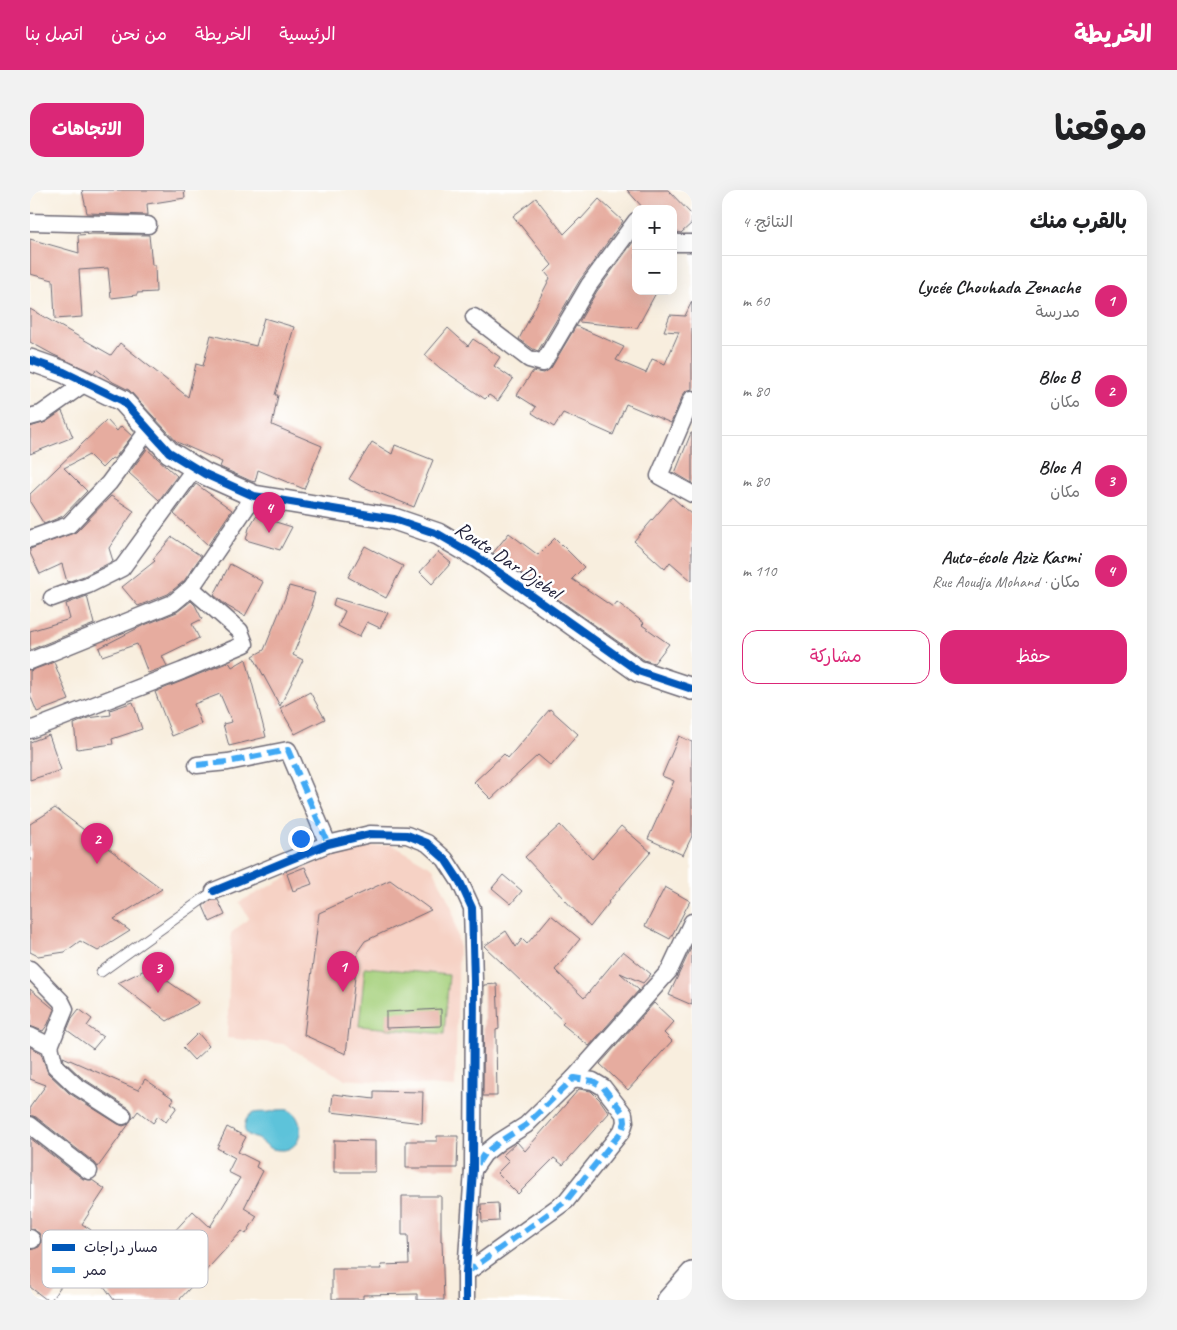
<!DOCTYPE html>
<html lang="ar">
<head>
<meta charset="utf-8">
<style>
	:root { --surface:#fff; --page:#f2f2f2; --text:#202124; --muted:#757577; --line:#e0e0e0; --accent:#db2777 }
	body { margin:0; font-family:Caveat,"Playpen Sans Arabic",sans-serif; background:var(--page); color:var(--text); direction:rtl }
	.controls { position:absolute; right:15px; top:15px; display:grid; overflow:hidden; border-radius:10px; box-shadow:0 5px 20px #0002 }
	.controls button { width:45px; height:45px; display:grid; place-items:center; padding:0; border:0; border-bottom:1px solid var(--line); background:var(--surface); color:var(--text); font:25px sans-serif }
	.you { position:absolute; left:270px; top:648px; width:18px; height:18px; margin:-12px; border:4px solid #fff; border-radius:50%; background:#1a73e8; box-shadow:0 0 0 8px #1a73e833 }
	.badge { display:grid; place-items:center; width:32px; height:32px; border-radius:50%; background:var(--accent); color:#fff; font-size:16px; font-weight:700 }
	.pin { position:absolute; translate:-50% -41px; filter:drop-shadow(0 1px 2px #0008) }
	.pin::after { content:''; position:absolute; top:26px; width:18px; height:15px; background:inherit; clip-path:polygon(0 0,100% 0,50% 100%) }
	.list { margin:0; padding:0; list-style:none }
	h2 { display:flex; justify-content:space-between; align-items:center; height:65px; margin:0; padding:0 20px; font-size:21px }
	h2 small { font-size:16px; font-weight:400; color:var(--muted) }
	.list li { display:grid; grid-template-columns:32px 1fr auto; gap:15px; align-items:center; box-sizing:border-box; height:90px; padding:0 20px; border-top:1px solid var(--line) }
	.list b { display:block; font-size:19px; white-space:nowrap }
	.list p { margin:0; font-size:16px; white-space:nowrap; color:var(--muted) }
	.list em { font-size:16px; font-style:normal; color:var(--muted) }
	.actions { display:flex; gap:10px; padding:15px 20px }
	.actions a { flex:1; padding:11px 0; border:1px solid var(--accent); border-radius:15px; text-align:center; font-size:18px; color:var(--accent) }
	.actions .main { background:var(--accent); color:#fff }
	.map { position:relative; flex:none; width:662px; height:1110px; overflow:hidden; direction:ltr; border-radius:15px }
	header { display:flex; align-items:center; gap:30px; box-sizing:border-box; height:70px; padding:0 25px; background:var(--accent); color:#fff }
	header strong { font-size:24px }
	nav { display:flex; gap:28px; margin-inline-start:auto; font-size:18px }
	.intro { display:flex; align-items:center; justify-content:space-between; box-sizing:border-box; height:120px; padding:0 30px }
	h1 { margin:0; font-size:35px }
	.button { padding:12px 22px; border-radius:15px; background:var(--accent); color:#fff; font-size:18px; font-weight:700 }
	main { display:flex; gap:30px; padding:0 30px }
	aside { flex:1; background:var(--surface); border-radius:15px; box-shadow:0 5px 20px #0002 }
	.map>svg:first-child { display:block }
</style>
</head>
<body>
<header>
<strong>الخريطة</strong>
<nav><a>الرئيسية</a><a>الخريطة</a><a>من نحن</a><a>اتصل بنا</a></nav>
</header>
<div class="intro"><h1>موقعنا</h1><a class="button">الاتجاهات</a></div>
<main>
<aside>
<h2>بالقرب منك<small>النتائج: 4</small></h2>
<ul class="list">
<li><span class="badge">1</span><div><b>Lycée Chouhada Zenache</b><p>مدرسة</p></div><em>60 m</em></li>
<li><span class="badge">2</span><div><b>Bloc B</b><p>مكان</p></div><em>80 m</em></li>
<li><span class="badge">3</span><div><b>Bloc A</b><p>مكان</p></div><em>80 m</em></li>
<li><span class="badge">4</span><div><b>Auto-école Aziz Kasmi</b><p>مكان · Rue Aoudja Mohand</p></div><em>110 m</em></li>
</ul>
<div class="actions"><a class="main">حفظ</a><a>مشاركة</a></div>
</aside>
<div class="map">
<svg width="662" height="1110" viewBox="0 0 662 1110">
	<rect width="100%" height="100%" fill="#fff"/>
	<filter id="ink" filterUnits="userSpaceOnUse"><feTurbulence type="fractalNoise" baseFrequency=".02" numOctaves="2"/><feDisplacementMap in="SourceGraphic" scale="10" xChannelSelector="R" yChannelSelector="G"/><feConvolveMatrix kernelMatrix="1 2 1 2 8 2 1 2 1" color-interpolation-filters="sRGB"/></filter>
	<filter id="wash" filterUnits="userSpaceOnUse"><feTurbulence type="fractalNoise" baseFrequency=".0096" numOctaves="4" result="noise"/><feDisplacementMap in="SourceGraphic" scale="20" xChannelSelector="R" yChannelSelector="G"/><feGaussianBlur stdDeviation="1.12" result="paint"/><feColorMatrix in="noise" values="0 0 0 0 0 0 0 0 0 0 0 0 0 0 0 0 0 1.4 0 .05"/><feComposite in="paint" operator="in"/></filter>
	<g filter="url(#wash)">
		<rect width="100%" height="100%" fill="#f8eede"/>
		<path fill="#f6d2c5" d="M361,654L403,678L422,718L429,755L425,897L314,889L253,854L197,848L201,743L219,728L209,712L308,661Z"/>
		<path fill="#a5d07c" stroke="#64795c" d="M335,777L419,785L414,844L329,836Z"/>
		<path fill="#5dc3da" stroke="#40728a" d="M246,920C250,920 255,919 258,920C274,925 276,957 254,960C245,960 241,960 234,953C228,948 222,948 217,944C214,941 214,938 215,933C220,916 234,926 246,920Z"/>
		<g id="blocks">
			<g fill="#e6ac9f">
				<path d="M52,0H154L155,8L117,14L118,25L57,23Z"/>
				<path d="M597,0H638L662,25V33L651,43L643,41V19H614Z"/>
				<path d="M506,8L534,44L550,28L551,29L569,9L593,31L550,90L508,161L503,159L489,149L520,88L515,82L522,75L483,26Z"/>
				<path d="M62,44L119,45L122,75H125L126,102L107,103V105L81,108L78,78L49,80L52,127L25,129L23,90L0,84V49L49,63L48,45Z"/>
				<path d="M606,48V101H627L607,138L549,132L567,101Z"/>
				<path d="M662,111V199L656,201L653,205L641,233L596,214L583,245L533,223L524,237L502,223L506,217L487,205L503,181L514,183L521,178L546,136L594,157L586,170L616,183L622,169L635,174L649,142L634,141L640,125L655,126Z"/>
				<path d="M0,119L81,165L90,153L158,207L166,174L173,176L181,145L226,156L234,128L264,137L245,205H248L242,235L292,256L274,299L228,280L225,292L221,291L190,277L192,272L147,252L99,200L83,192L66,179L64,183L24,165L0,152Z"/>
				<path d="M418,138L438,156L443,149L470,167L464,176L483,189L468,211L459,205L455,209L410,178L395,165Z"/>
				<path d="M32,221L43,247L0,264V237L16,232Z"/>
				<path d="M77,230L87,241L91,236L102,246L84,269L82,268L72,278L59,265L34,278L57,301L33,326L14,334L0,312V304Z"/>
				<path d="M661,243H662V293L645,283Z"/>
				<path d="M342,252L362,264L365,255L403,270L384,317L331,296L319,289Z"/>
				<path d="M117,259L147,286L129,310L99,283Z"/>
				<path d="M166,294L202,320L178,355L144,324Z"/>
				<path d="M81,306L104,321L79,358L83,371L54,386L37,392L32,374L10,384L0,363V359L46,342Z"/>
				<path d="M642,307L662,325V391L640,372L635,379L604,351Z"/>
				<path d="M226,326L262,337L250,360L216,350L219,338Z"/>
				<path d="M479,343L508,365L525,348L554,377L542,389L583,417L587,412L614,433L612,435L639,454L624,473L614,470L463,363Z"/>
				<path d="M142,347L171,366L154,391L138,404L108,416L92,397L125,371L123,369Z"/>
				<path d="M335,356L373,376L356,408L318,387Z"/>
				<path d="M408,362L421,373L402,394L390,382Z"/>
				<path d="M200,374L233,392L215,426L197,416L184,405Z"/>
				<path d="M259,396L285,403L281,416H283L263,465L273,470L250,516L223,466L234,460L255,408Z"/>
				<path d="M57,406L64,434L0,460V441L40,429L36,414Z"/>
				<path d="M305,408L329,415L358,423L350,438L337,432L329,447L308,436L315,421L303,415Z"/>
				<path d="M161,411L165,415L172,429L162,434L169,448L132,466L137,476L118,483L107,454L72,466L69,458L112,436L147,422Z"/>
				<path d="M216,469L236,547L199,556L193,534L202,532L190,504L164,514L171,534L142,546L125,502L199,472L202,477Z"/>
				<path d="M24,472L39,510L7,522L0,505V481Z"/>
				<path d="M280,502L295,529L265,544L250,518Z"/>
				<path d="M103,512L112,539L82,549L83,554L47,559L44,534L58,528L81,525L80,520Z"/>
				<path d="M520,519L548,544L521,576L508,565L461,609L444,592L474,564L478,568Z"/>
				<path d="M19,545L31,580L0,590V552Z"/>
				<path d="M649,546L662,552V646L653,665L618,649L644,591L632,586Z"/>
				<path d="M25,618L132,699L84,729L100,741L68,761L50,751L35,762L8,766L0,762V634Z"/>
				<path d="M530,635L562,669L591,636L621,662L578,712L579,713L560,737L495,667Z"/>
				<path d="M275,677L282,694L263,701L257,684Z"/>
				<path d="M473,685L492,701L481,714L462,698Z"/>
				<path d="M360,690L401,720L335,751L328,761L316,864L274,845L289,723Z"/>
				<path d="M635,697L660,711L640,749L615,736Z"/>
				<path d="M181,710H188L195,725L180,732L173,716Z"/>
				<path d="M521,725L550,749L525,780L554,808L593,761L621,784L613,793L590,783L609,800L559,856L532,834L534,832L454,756L476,741L486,757L492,749L497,754Z"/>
				<path d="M662,756V815L639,805Z"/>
				<path d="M119,778L169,813L137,831L88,793Z"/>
				<path d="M467,794L469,839L466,840V847L467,906H453L454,795Z"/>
				<path d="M0,799L24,819L18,834L13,841L0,836Z"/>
				<path d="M624,813L644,832L634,843L642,851L598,900L570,874Z"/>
				<path d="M49,819L62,829L57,836L73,847L63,859L37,840L42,828Z"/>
				<path d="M411,819V836L356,838V822Z"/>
				<path d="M168,843L179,856L164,870L153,858Z"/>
				<path d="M0,857L11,863L18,883L39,903L88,934L93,936L99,934L68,977L65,973L6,927L0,925V917L16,895L0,889Z"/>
				<path d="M33,867L108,900L115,889L144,909L141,913L147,917L136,932L128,926L123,933L108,921L102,929V922L99,918L51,887L34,871Z"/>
				<path d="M549,899L561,901L570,910L579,923L533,975L524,968L488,1004L467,983L479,971L473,965L487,952L495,961Z"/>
				<path d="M344,901L393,902L392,933L301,922L303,904L344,909Z"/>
				<path d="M197,937L216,947L208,962L228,972L226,977L233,981L214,1018L227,1026L216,1044L212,1041L149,1110H84L71,1092L102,1070L109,1080L163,1021L180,1037L210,988L198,982L205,968L187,958Z"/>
				<path d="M407,946H428L427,978H376V951H407Z"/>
				<path d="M0,948L53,989L62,990L75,999L52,1034L61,1040L32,1086L36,1089L21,1110H17L0,1097V1060L9,1057L12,1052L9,1043L0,1038Z"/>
				<path d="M304,950L345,951V982H304Z"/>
				<path d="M372,1006H411V1051H412L414,1110H387V1104L333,1105V1109H302V1079H352L351,1075L379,1074L378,1045H372Z"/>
				<path d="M468,1013L469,1031L452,1032L451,1014Z"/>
			</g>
		</g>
	</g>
	<g filter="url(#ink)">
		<use href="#blocks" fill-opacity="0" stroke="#6d6974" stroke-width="1"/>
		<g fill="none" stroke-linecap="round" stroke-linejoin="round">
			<defs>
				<path id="service" d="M71,782L184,701"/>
				<g id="minor">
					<path d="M0,32L118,35"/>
					<path d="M643,51L646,53H662"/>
					<path d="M444,127L499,169L513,173L559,95L606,31"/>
					<path d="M662,209L629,286L662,304"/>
					<path d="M0,227L11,224L55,193"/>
					<path d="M0,349L39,335L79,293L119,239"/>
					<path d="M22,408L58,395L92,378L165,278"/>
					<path d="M0,471L143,413L161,398L224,306"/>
					<path d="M0,540L152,481L215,454L210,441L161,398"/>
					<path d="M167,575L198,572L258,560L298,654"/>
					<path d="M184,701L298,654L340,644L377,645L397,653L415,669L430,692L442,718L444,791L443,980L436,1083V1110"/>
					<path d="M0,779L31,811L35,819L20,856"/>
					<path d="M0,846L20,856L25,876L45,895L93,926"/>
					<path d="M544,888L639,781L662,732"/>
					<path d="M0,935L59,981"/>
					<path d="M0,1048L2,1050"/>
					<path d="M436,1083L536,1011L592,941L595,932L594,924L573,897L563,891L544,888L496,935L469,952L454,964L443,980"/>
				</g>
				<g id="tertiary">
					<path d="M0,170L34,182L93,211L139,262L175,284L224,306L364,329L408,344L449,368L608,481L662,499"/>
					<path d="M638,1110L662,1083"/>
					<path d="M659,1110L662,1107"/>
				</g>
			</defs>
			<use href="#service" stroke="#6d6974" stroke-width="11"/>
			<use href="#minor" stroke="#6d6974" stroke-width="19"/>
			<use href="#tertiary" stroke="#6d6974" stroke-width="24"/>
			<use href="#service" stroke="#fff" stroke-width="9"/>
			<use href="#minor" stroke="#fff" stroke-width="16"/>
			<use href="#tertiary" stroke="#fff" stroke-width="21"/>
			<g stroke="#3fa9f5" stroke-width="6" stroke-dasharray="12 6" stroke-linecap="butt">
				<path d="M167,575L198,572L258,560L298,654"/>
				<path d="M436,1083L536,1011L592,941L595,932L594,924L573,897L563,891L544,888L496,935L469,952L454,964L445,978"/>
			</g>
			<defs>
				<g id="cycleway">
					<path d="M0,170L34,182L93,211L139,262L175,284L224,306L364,329L408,344L449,368L608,481L662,499"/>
					<path d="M184,701L298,654L340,644L377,645L397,653L415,669L430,692L442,718L444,791L443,980L436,1083V1110"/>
				</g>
			</defs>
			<use href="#cycleway" stroke="#fff" stroke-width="11"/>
			<use href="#cycleway" stroke="#0057b8" stroke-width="8"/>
		</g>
	</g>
	<g text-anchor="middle" stroke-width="5" stroke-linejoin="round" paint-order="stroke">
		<g font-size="21" fill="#22223b" stroke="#fff">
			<text transform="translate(478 370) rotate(34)" y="7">Route Dar Djebel</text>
		</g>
	</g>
	<rect x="12" y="1040" width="166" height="58" rx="8" fill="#fff" stroke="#bdbdc4" stroke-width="1"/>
	<rect x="22" y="1054" width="23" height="7" fill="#0057b8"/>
	<rect x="22" y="1077" width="23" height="6" fill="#3fa9f5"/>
	<g font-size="14" fill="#22223b">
		<text x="54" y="1062">مسار دراجات</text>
		<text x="54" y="1085">ممر</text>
	</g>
</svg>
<div class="controls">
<button>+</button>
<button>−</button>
</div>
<div class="you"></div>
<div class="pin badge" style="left:313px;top:802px">1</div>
<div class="pin badge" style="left:67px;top:674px">2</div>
<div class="pin badge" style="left:128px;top:803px">3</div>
<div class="pin badge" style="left:239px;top:343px">4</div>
</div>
</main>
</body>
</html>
